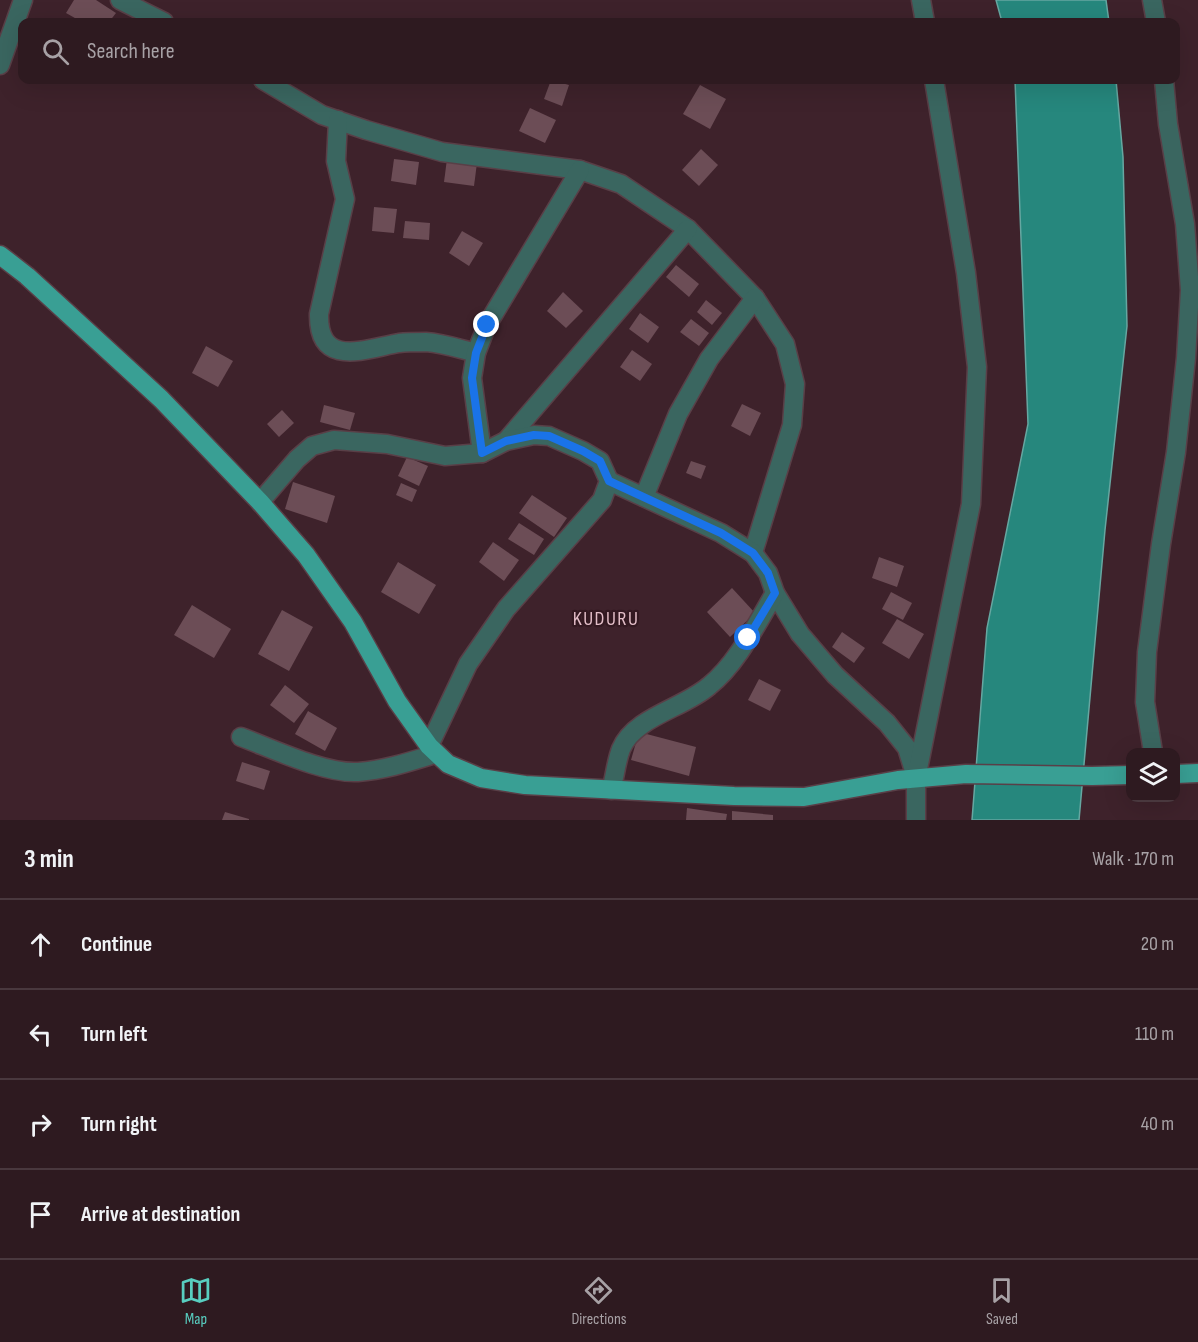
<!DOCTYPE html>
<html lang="en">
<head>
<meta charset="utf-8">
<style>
	:root { --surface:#2e1a20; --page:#362329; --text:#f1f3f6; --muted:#a7a1a5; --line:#49383e; --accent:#58cec0 }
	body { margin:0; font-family:"Sofia Sans Condensed",sans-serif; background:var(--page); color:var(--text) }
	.controls { position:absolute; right:18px; bottom:18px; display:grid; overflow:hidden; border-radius:12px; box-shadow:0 6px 24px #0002 }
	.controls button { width:54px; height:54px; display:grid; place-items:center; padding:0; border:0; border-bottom:2px solid var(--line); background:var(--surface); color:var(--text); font:30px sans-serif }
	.stop { position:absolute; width:18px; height:18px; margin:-14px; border:4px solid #1a73e8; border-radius:50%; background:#fff }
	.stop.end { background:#1a73e8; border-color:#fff; box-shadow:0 2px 6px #0008 }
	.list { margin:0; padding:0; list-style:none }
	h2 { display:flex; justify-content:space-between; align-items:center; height:78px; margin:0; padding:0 24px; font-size:26px }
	h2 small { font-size:20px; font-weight:400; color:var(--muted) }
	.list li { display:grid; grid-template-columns:39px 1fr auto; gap:18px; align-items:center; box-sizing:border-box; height:90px; padding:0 24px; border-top:2px solid var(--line) }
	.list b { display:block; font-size:22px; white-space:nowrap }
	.list em { font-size:20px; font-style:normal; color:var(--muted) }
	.icon { flex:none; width:33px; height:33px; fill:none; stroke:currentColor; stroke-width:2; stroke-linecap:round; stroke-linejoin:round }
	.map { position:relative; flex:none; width:1198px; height:820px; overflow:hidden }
	.search { position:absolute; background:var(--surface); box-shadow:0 6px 24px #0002; left:18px; right:18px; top:18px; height:66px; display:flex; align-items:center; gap:15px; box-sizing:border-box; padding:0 21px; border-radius:12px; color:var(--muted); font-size:22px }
	.sheet { height:438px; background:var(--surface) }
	nav { display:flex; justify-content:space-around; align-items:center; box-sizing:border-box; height:84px; border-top:2px solid var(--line); background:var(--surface); font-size:16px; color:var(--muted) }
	nav a { display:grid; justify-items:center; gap:3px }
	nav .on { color:var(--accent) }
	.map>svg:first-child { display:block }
</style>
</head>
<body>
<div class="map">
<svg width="1198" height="820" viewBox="0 0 1198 820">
	<rect width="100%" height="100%" fill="#3e222b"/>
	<g fill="#26877d" stroke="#66a7a1" stroke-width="1.5">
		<path d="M996,0H1106L1109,22H1002Z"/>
		<path d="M1015,80H1116L1123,157L1127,326L1105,530L1079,820H972L987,628L1028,424Z"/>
	</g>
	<g fill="#6c4d56">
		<path d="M74,0H96L116,13L109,22H82L66,13Z"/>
		<path d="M551,80L569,85L562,106L544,99Z"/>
		<path d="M700,85L726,99L710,129L683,114Z"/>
		<path d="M530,108L556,120L545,143L519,131Z"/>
		<path d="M701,149L718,165L699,186L682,170Z"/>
		<path d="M394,159L419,162L416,185L391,181Z"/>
		<path d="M447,159L477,163L474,186L444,182Z"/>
		<path d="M374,207L397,209L394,233L372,231Z"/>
		<path d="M405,221L430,223L429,240L403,238Z"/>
		<path d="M462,231L483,243L469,266L449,253Z"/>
		<path d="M676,265L699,284L689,297L666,277Z"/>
		<path d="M563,292L583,311L566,328L547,311Z"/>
		<path d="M706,300L722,313L712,325L697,312Z"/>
		<path d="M640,313L659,327L648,343L629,329Z"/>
		<path d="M691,319L709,333L699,346L680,332Z"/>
		<path d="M206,346L233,361L218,387L192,373Z"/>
		<path d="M632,350L652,364L640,381L620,367Z"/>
		<path d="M742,404L761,413L750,436L731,426Z"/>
		<path d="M324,405L355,413L350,430L320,422Z"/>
		<path d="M282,410L294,423L279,437L267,424Z"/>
		<path d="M407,457L428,466L419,486L398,476Z"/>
		<path d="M691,461L706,466L701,479L686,473Z"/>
		<path d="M293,482L335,496L327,523L285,509Z"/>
		<path d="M401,483L417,490L412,502L396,495Z"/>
		<path d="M532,495L567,518L554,537L519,513Z"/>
		<path d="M519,523L544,539L534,555L508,539Z"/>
		<path d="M493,542L519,560L504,581L479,562Z"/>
		<path d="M879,557L904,566L897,587L872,578Z"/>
		<path d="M398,562L436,585L419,614L381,592Z"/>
		<path d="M732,588L755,613L730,637L707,612Z"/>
		<path d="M891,592L912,603L903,620L882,609Z"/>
		<path d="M192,605L231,629L214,658L174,635Z"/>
		<path d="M282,610L313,627L289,671L258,654Z"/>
		<path d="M897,619L924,634L909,659L882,643Z"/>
		<path d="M842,632L865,648L854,663L832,647Z"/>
		<path d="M759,679L781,690L770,711L748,700Z"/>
		<path d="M285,685L309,704L294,723L270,705Z"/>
		<path d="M308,711L337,728L325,751L295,734Z"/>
		<path d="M639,732L696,747L689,776L631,760Z"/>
		<path d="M242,762L270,771L264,790L236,781Z"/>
		<path d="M687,808L727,814L726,820H686Z"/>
		<path d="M732,811L773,815V820H732Z"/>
		<path d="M225,812L249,819V820H222Z"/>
	</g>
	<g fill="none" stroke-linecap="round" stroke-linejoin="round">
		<defs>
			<g id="minor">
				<path d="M120,0L164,22"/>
				<path d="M921,0L925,22"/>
				<path d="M1152,0L1156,22"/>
				<path d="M0,65L23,0"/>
				<path d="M263,80L322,115L366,130L442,152L580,170L621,184L688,229L755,298L785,344L795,384L792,425L753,553"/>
				<path d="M338,120L336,161L345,199L319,314C318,369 365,349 399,343C407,342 417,342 426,342C443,343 460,349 476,353"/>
				<path d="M506,441L688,229"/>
				<path d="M482,453L472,378L476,353L487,325L580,170"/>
				<path d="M609,481L721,533L753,553L768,573L775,593L800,634L835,675L887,723L907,748L916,777"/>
				<path d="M644,497L678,414L709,359L755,298"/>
				<path d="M260,502L297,459L312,446L334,440L387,444L445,456L482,453L506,441L534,435L549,436L583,451L600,461L609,481L602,500L506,609L468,664L429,746"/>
				<path d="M241,737C273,749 325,774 358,772C385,770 409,762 435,754"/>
				<path d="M1153,752L1145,702L1147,652L1161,544L1176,452L1186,358L1190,290L1185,224L1168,124L1164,80"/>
				<path d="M916,779L971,504L977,367L966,273L934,80"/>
				<path d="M611,790C615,777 616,762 621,749C634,717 684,708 709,686C737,664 757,623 775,593"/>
			</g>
			<path id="tertiary" d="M916,820V779"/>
			<g id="primary">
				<path d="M0,255L27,276L161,399L260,502L306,555L353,622L397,701L429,746L448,764L481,778L525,785L734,796L804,797L898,780L966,774L1092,776L1130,775"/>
				<path d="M1176,774L1198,773"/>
			</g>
		</defs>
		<use href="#minor" stroke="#593f47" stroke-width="21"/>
		<use href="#tertiary" stroke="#593f47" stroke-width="21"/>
		<use href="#primary" stroke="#593f47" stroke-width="21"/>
		<use href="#minor" stroke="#3a6660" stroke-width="18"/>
		<use href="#tertiary" stroke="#3a6660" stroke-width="18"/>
		<use href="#primary" stroke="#399f94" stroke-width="18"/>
	</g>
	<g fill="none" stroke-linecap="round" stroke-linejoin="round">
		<path stroke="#1a73e8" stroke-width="8" d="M487,325L476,353L472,378L482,453L506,441L534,435L549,436L583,451L600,461L609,481L721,533L753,553L768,573L775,593L748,638"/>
	</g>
	<g text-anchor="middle" stroke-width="4.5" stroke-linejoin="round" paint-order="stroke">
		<g font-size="20" letter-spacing="1.5" fill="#e3bec8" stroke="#331921">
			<text x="606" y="625">KUDURU</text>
		</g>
	</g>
</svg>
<div class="controls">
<button><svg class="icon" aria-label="layers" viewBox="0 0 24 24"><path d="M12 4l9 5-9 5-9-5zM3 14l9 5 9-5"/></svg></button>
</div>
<div class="stop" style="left:748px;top:638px"></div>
<div class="stop end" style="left:487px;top:325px"></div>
<div class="search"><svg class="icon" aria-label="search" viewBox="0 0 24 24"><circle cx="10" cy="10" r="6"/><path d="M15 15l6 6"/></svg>Search here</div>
</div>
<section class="sheet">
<h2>3 min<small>Walk · 170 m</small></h2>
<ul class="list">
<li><svg class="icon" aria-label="ahead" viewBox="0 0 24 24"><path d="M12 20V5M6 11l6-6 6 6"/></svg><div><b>Continue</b></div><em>20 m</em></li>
<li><svg class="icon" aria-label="left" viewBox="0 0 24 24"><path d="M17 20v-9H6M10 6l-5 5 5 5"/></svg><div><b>Turn left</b></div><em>110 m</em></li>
<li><svg class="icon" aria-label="right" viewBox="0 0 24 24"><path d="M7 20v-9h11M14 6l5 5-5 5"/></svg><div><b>Turn right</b></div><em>40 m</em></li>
<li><svg class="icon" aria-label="arrive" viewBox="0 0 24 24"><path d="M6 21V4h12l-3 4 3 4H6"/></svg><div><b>Arrive at destination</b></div></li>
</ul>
</section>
<nav>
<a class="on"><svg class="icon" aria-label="map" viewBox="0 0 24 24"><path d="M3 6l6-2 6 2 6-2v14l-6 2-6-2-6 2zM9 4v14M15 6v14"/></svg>Map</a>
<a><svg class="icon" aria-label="directions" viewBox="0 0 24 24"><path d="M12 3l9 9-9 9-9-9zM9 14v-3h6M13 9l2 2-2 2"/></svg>Directions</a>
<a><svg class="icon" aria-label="saved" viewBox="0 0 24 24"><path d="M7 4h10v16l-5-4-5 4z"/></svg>Saved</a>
</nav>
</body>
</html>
